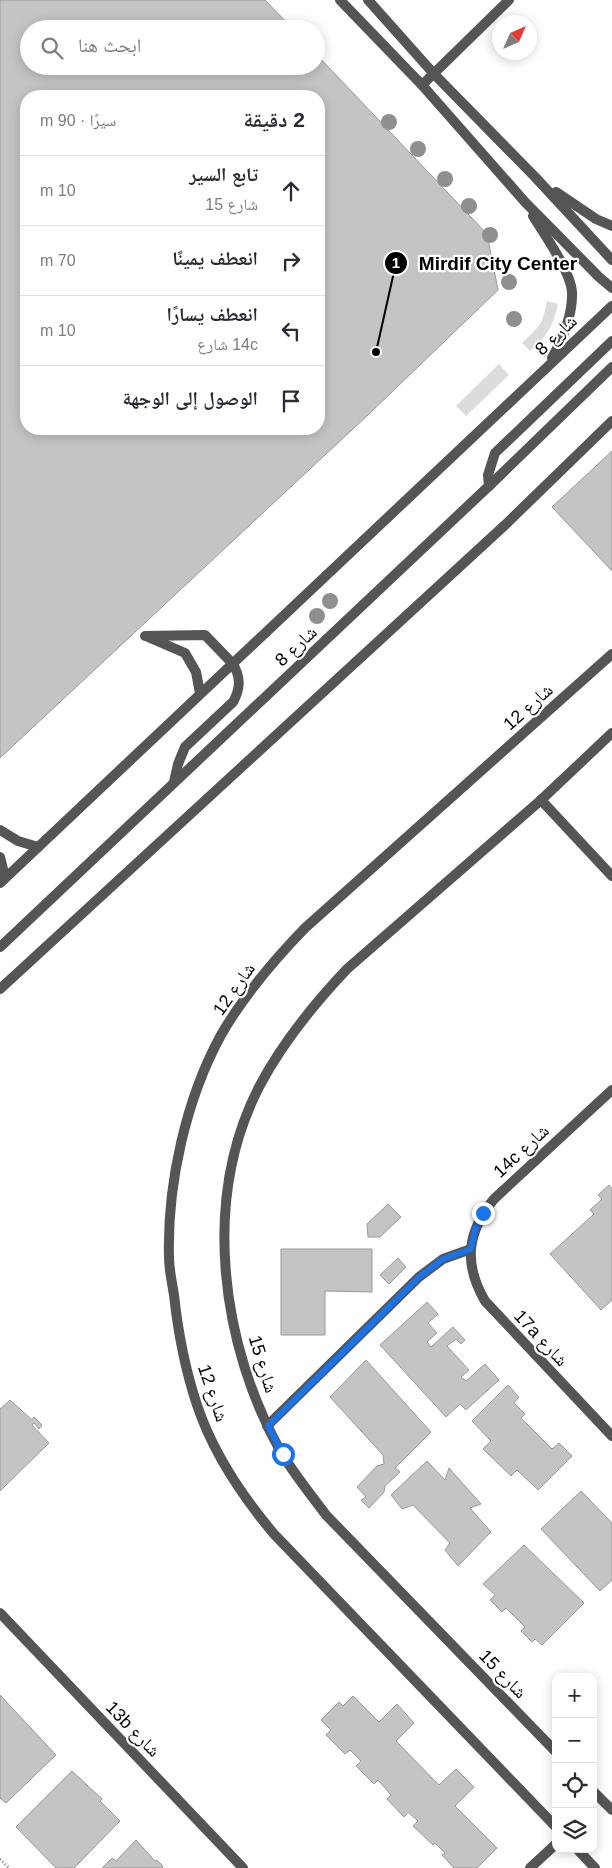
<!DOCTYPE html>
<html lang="ar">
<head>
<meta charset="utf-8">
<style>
	:root { --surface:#fff; --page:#f7f7f7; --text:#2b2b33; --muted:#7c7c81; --line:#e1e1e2 }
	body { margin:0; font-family:Arial,"Noto Naskh Arabic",sans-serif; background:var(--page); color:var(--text); direction:rtl }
	.controls { position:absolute; right:15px; bottom:15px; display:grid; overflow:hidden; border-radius:10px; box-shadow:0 2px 12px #0003 }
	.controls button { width:45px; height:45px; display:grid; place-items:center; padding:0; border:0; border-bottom:1px solid var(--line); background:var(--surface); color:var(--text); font:25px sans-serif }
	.compass { position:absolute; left:492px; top:15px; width:45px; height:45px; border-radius:50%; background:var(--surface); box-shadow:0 2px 12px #0003; rotate:45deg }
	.stop { position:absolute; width:15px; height:15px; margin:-11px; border:4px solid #1a73e8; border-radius:50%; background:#fff }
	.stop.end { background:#1a73e8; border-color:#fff; box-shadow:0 1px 5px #0008 }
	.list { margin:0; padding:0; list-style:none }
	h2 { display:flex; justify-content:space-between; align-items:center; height:65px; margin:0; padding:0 20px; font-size:21px }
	h2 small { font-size:16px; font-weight:400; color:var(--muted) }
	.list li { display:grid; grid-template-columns:32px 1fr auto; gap:15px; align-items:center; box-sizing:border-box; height:70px; padding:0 20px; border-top:1px solid var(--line) }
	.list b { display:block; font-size:19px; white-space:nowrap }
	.list p { margin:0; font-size:16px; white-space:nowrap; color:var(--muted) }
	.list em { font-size:16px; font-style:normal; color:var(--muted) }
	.icon { flex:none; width:28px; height:28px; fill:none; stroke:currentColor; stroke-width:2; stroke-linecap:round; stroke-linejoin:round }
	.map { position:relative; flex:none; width:612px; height:1868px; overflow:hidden; direction:ltr }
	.search { position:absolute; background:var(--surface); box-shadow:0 2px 12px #0003; left:20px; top:20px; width:305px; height:55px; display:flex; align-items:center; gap:12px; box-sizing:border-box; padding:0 18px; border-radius:28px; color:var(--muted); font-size:19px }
	.panel { position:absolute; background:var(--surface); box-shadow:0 2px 12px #0003; left:20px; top:90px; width:305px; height:345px; border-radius:20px; direction:rtl }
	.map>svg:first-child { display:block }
</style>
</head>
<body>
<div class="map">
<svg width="612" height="1868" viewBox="0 0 612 1868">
	<rect width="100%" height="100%" fill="#fff"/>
	<g fill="#dcdcdc">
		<path d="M547,301L558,304C553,327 547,336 530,351L522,343C539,327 543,324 547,301Z"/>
		<path d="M499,364L509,375L466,416L456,406Z"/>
	</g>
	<g fill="#c4c4c4" stroke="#999" fill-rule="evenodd">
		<path d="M0,0H265L293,29H29V66H316V54L487,234L498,290L369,414L0,758ZM26,96H319V429H26Z"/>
		<path d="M612,451V571L552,507Z"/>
		<path d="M609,1185L612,1189V1300L601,1310L550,1254L594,1214L590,1210L602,1199L598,1195Z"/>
		<path d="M388,1204L401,1217L380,1237H368L367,1224Z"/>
		<path d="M281,1249H372V1292L325,1291V1335H281Z"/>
		<path d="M398,1258L406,1267L389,1284L380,1275Z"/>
		<path d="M427,1302L438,1314L428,1323L437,1333L427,1342L431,1347L453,1327L465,1340L461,1344L456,1339L447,1346L469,1370L461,1377L466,1381L485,1364L499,1380L466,1410L460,1404L446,1417L380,1345Z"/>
		<path d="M366,1360L431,1432L395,1468L400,1472L385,1486L384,1492L369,1508L361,1500L366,1497L357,1487L377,1466L384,1464L383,1455L330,1397Z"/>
		<path d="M508,1385L519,1397L514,1403L525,1414L521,1418L552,1449L559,1443L572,1456L538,1490L517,1470L511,1476L483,1449L491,1441L472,1421Z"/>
		<path d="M10,1400L32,1420L34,1417L42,1425L39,1429L34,1423L32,1425L49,1443L0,1491V1409Z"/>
		<path d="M427,1461L445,1480L449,1468L481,1504L470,1508L491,1532L458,1566L445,1550L450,1543L413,1505L402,1509L391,1495Z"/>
		<path d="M581,1491L612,1523V1580L600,1591L541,1529Z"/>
		<path d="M524,1545L584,1603L542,1645L535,1639L532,1642L521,1631L525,1627L506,1608L502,1612L490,1600L495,1595L483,1584Z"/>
		<path d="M0,1695L56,1755L6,1803L0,1798Z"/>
		<path d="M353,1696L379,1722L397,1704L414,1723L396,1741L439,1785L456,1769L474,1787L455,1806L497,1848L477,1868H454L442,1855L445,1853L435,1843L433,1845L413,1826L418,1821L408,1812L404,1817L387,1799L391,1795L378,1780L374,1784L356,1766L361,1761L350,1750L345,1754L326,1735L331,1730L321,1720L339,1702L343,1706Z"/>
		<path d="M72,1771L102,1799L100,1801L120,1821L74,1868H56L16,1827Z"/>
		<path d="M136,1840L155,1861L157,1860L163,1866L162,1868H102L112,1858L116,1861Z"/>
	</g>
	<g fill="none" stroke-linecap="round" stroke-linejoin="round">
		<path stroke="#777" stroke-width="3" stroke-dasharray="1 2.5" stroke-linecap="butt" d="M0,1859L9,1868"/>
		<g stroke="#555" stroke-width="10">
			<path d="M422,85L509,0"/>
			<path d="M145,636L205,635L232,663"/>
			<path d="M148,637L185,653L196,672L200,693"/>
			<path d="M0,830L18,841L38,847"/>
			<path d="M0,857L3,869V880"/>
			<path d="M267,1426L419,1277L443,1259L471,1249"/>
			<path d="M530,1868L556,1844"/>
		</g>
		<g stroke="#555" stroke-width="10">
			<path d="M541,800L612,876"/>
			<path d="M0,989L505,525L612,421"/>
			<path d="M612,1090L494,1199C467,1232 463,1263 485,1301L612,1436"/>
			<path d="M0,1613L243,1868"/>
		</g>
		<g stroke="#555" stroke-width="10">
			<path d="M340,0L422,85L525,202L599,277L612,288"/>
			<path d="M368,0L434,74L536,178L612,260"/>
			<path d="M556,192L596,219L612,226"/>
			<path d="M533,216C544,234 571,272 572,292C573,315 563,338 552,358"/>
			<path d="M489,486L488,475L495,453L612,341"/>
			<path d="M174,782L178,764L185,747L233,702C241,688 241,676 232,663"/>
			<path d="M0,883L612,306"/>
			<path d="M0,947L489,486L612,367"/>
			<path d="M556,1752L326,1515C311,1495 295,1475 282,1454C221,1346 201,1200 259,1087C282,1043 313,1005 347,969L541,800L612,733"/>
			<path d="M593,1791L612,1810"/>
			<path d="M556,1827L274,1534C242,1496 213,1453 197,1405C185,1369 178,1332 174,1295C172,1282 169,1270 169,1257C167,1184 186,1099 221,1035C244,995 273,961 305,928L612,654"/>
			<path d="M577,1849L595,1868"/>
		</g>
	</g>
	<g fill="#8f8f8f">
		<circle cx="389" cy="122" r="8"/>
		<circle cx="418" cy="149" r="8"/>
		<circle cx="445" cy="179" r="8"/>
		<circle cx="469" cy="206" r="8"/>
		<circle cx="490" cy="235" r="8"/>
		<circle cx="509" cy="282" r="8"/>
		<circle cx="514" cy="319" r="8"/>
		<circle cx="330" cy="601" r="8"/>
		<circle cx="317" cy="616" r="8"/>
	</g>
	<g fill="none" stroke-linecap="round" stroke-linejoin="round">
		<path stroke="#1a73e8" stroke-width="6" d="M283,1454L268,1426L419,1277L443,1259L471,1249L475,1230L483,1213"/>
	</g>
	<g text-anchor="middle" stroke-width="4.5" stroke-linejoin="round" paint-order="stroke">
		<g font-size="18" fill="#000" stroke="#fff">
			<text transform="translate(556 335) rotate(-43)" y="6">شارع 8</text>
			<text transform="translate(296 646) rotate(-43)" y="6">شارع 8</text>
			<text transform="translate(528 707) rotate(-42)" y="6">شارع 12</text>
			<text transform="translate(234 989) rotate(-55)" y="6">شارع 12</text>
			<text transform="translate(521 1151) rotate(-43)" y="6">14c شارع</text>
			<text transform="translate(541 1338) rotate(47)" y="6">17a شارع</text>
			<text transform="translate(263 1364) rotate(73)" y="6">شارع 15</text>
			<text transform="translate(213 1393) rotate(71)" y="6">شارع 12</text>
			<text transform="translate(503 1674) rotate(46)" y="6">شارع 15</text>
			<text transform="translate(133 1729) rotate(46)" y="6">13b شارع</text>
		</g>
	</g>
	<path fill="none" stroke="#000" stroke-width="2" d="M376 352L396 263"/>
	<g fill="#000" stroke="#fff" stroke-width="2">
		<circle cx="376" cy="352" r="5"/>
		<circle cx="396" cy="263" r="12"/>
	</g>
	<g font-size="15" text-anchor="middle" font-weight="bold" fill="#fff">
		<text x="396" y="268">1</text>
	</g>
	<g font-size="19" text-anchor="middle" font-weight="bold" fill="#000" stroke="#fff" stroke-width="4.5" stroke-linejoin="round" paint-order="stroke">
		<text x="498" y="270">Mirdif City Center</text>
	</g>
</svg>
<div class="controls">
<button>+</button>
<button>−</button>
<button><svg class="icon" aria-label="locate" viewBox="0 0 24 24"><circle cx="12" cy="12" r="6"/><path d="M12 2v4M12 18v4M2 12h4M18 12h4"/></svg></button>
<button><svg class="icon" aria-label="layers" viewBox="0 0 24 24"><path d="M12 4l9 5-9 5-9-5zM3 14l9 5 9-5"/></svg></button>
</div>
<svg class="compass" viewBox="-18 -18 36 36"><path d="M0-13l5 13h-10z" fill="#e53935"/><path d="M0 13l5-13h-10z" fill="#7c7c81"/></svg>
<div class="stop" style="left:283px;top:1454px"></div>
<div class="stop end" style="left:483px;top:1213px"></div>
<div class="search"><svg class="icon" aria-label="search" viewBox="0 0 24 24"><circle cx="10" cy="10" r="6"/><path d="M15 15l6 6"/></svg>ابحث هنا</div>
<section class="panel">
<h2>2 دقيقة<small>سيرًا · 90 m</small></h2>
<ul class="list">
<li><svg class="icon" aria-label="ahead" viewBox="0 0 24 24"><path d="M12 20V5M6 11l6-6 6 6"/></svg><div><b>تابع السير</b><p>شارع 15</p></div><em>10 m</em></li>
<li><svg class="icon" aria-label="right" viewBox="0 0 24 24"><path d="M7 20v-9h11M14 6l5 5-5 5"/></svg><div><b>انعطف يمينًا</b></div><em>70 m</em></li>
<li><svg class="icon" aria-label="left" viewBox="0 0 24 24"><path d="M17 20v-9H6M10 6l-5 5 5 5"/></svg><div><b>انعطف يسارًا</b><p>14c شارع</p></div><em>10 m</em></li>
<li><svg class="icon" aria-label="arrive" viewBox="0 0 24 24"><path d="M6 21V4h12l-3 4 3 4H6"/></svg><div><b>الوصول إلى الوجهة</b></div></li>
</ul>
</section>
</div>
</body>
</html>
